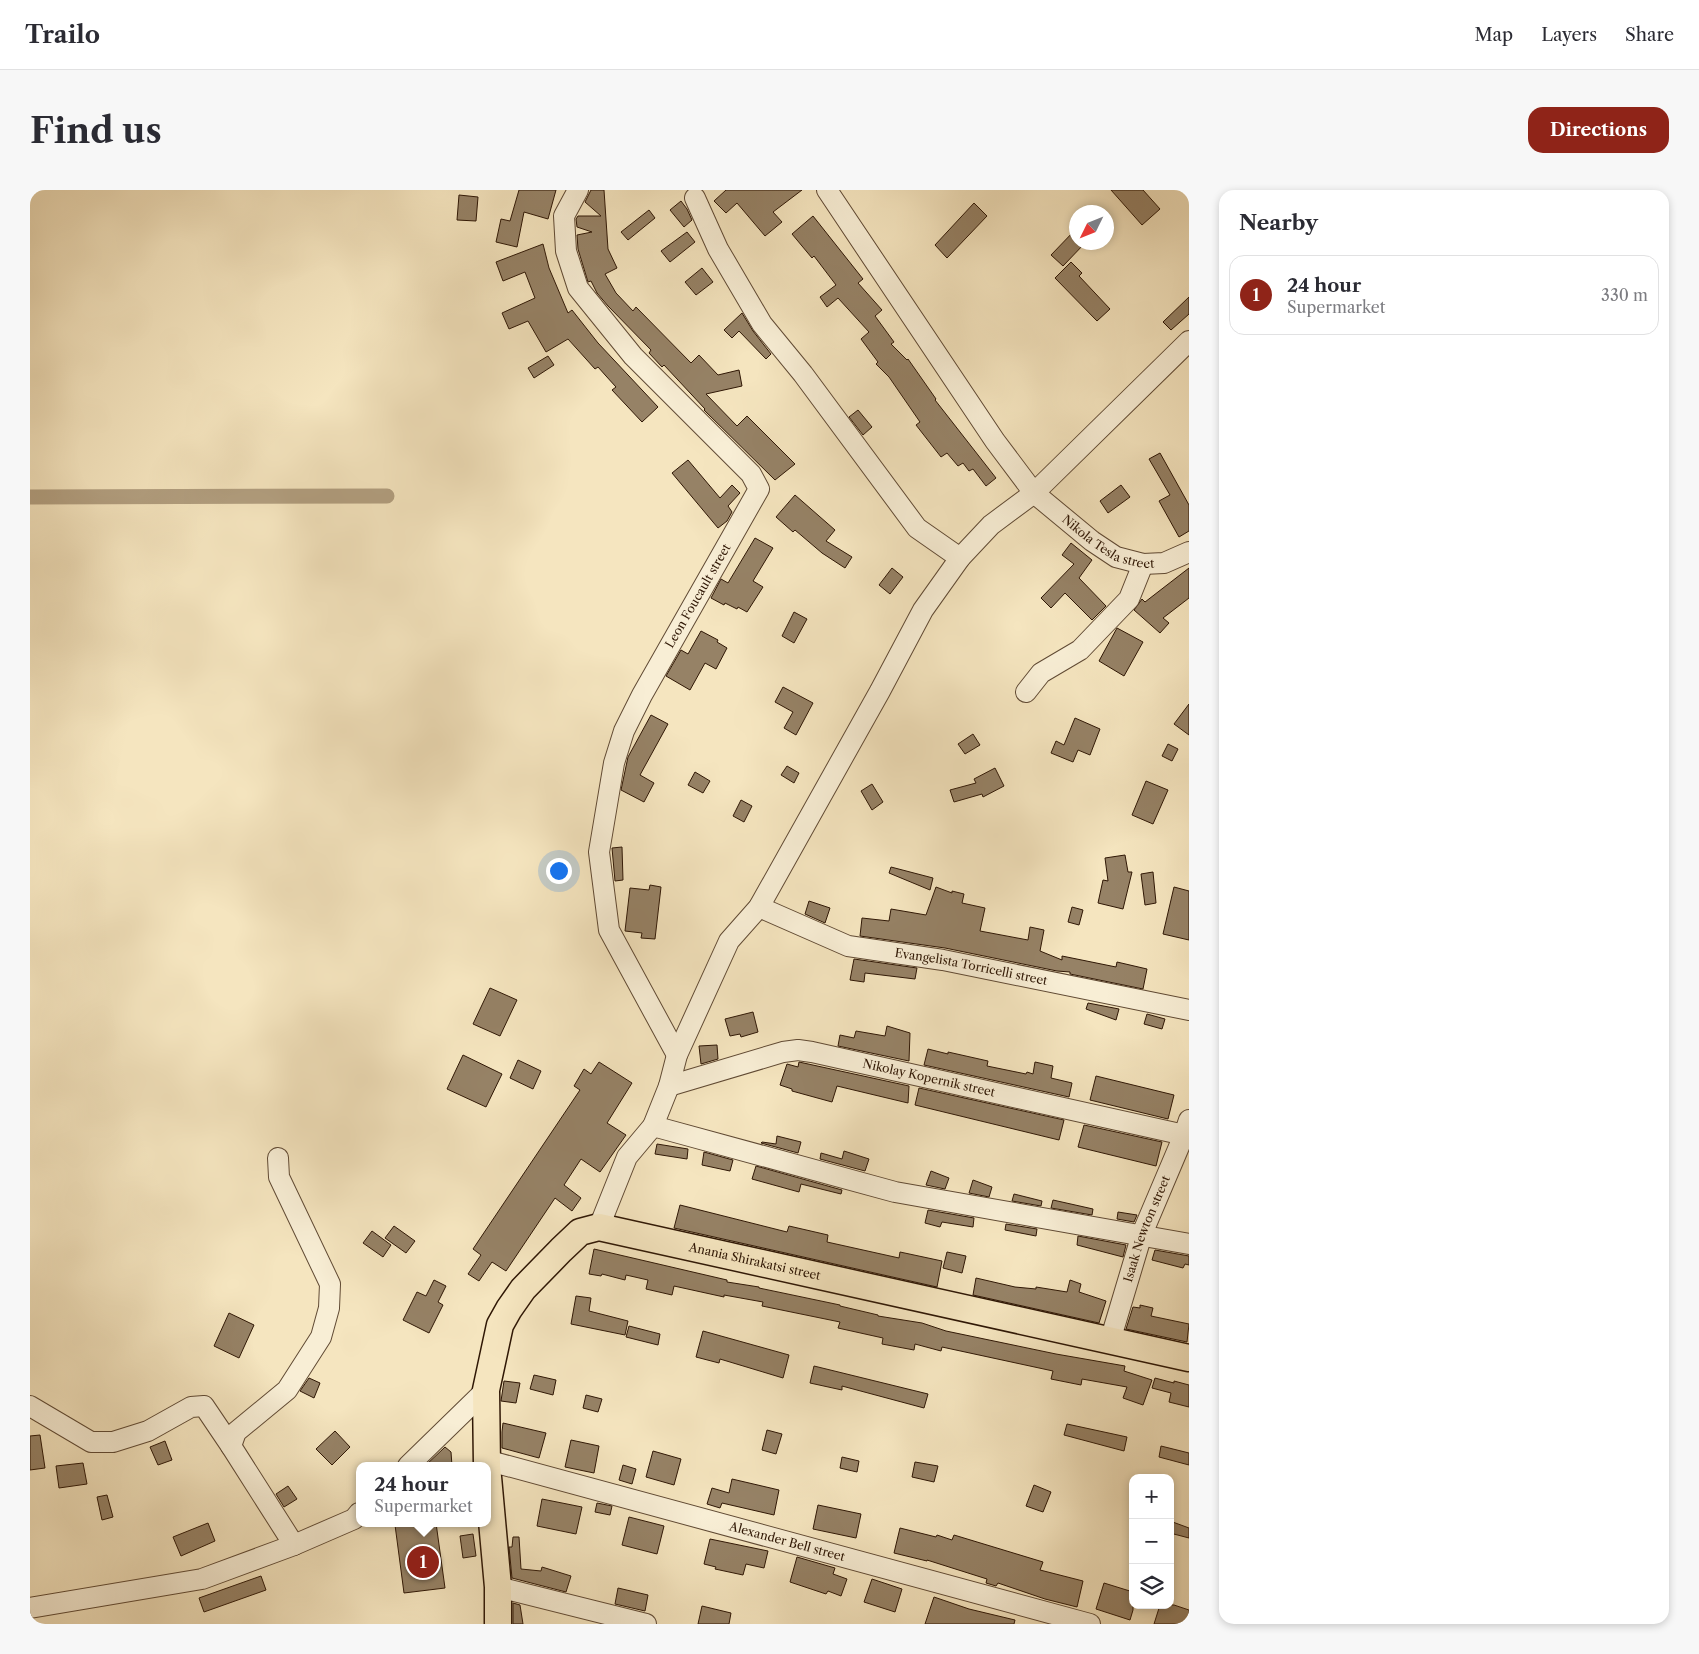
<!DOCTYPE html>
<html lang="en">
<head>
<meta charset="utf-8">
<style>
	:root { --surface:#fff; --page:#f7f7f7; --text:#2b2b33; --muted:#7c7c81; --line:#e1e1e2; --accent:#8f2418 }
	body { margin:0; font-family:"Libre Caslon Text",serif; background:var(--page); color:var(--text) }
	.controls { position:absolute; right:15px; bottom:15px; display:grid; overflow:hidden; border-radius:10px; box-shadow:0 2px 8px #0003 }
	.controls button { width:45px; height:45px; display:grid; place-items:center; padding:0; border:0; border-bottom:1px solid var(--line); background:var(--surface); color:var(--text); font:25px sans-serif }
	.compass { position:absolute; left:1039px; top:15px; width:45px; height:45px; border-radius:50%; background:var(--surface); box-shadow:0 2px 8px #0003; rotate:227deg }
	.you { position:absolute; left:528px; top:680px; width:18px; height:18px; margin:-12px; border:4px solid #fff; border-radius:50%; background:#1a73e8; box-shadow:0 0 0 8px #1a73e833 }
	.badge { display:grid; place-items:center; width:32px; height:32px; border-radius:50%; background:var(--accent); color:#fff; font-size:16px; font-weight:700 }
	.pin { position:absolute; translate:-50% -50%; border:2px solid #fff; box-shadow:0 1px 5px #0006 }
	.popup { position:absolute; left:326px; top:1272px; width:135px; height:65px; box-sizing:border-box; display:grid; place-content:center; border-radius:10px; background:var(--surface); filter:drop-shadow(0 1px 4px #0005); font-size:16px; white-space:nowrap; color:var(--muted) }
	.popup b { font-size:19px; color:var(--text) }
	.popup::after { content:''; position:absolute; left:50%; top:100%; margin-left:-10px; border:10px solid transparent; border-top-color:var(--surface) }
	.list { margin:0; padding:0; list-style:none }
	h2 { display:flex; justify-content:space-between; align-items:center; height:65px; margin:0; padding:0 20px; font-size:21px }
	h2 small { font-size:16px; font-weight:400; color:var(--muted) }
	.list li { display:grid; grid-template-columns:32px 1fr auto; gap:15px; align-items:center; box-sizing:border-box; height:80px; margin:0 10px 10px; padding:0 10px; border:1px solid var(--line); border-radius:15px }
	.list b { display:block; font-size:19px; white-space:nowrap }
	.list p { margin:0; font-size:16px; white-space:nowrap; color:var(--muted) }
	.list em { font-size:16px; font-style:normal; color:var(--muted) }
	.icon { flex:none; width:28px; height:28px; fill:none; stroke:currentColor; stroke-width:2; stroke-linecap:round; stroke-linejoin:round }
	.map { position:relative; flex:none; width:1159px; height:1434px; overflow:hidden; border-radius:15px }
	header { display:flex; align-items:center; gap:30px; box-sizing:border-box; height:70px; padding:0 25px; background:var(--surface); border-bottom:1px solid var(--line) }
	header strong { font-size:24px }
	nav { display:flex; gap:28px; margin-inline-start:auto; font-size:18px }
	.intro { display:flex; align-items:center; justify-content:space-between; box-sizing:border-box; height:120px; padding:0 30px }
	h1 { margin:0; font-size:35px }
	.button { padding:12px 22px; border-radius:15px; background:var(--accent); color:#fff; font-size:18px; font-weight:700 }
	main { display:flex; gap:30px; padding:0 30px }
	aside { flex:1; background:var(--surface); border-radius:15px; box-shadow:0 2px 8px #0003 }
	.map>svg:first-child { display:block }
</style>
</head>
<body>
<header>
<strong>Trailo</strong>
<nav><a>Map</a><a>Layers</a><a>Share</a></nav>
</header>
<div class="intro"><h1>Find us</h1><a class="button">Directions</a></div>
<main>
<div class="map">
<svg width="1159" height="1434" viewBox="0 0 1159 1434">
	<rect width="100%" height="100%" fill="#f5e5bf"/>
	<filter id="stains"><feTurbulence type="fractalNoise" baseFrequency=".004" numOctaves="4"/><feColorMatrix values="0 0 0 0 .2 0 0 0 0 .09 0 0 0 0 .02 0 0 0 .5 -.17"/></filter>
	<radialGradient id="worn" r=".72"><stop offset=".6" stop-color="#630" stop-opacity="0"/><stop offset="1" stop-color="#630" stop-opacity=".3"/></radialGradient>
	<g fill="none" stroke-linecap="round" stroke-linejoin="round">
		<path stroke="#b29f80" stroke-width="15" d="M0,307L357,306"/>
	</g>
	<g fill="#968266" stroke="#2f1705">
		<path d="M489,0H526L518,29L494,22L487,57L466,52L471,29L480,31Z"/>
		<path d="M561,0H574L578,59L587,78L575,84L586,103L603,121L606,117L661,173L669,165L688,185L709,180L712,196L676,204L707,236L717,226L765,274L745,290L674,220L675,219L634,175L632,177L619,163L621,160L578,116L567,103L561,91L558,92L548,59L547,45L562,42L547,37L546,29L548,26H571L555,12Z"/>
		<path d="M696,0H772L743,22L752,32L735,46L707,13L696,23L684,11Z"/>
		<path d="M1081,0H1113L1130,19L1112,35Z"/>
		<path d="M429,5L448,7L446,31L427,30Z"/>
		<path d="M651,11L657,19L662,30L654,37L640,20Z"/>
		<path d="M944,13L957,26L917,68L905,55Z"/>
		<path d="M619,20L625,28L598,50L591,42Z"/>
		<path d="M783,26L833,89L828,93L852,120L845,126L864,152L861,154L877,170L878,169L906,209L905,210L966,288L956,296L943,279L939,281L933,273L928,276L917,263L911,267L886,235L890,232L859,187L846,174L848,172L831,149L839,142L808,108L797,117L790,107L806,95L784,66L782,68L762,44Z"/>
		<path d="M1046,39V52H1056L1033,76L1021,65Z"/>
		<path d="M657,42L665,52L640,72L631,61Z"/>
		<path d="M513,54L519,78L538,123L542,120L568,153L628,217L612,232L582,200L586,197L576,186L568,177L565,179L538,149L516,162L498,131L479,139L472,123L505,108L495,82L473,91L466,72Z"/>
		<path d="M1041,72L1052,83L1049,86L1080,119L1067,131L1025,88Z"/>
		<path d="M672,78L683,92L666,105L655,92Z"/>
		<path d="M1159,107V124L1141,140L1133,132Z"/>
		<path d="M712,123L723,141L741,164L736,169L709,141L702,148L694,140Z"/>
		<path d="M518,166L524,175L504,188L498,178Z"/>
		<path d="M828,220L842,237L833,245L819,227Z"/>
		<path d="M1130,263L1159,315V341L1149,347L1129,311L1140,305L1119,269Z"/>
		<path d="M658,270L690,308L702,295L710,303L698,316L702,322L697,331L688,338L642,283Z"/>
		<path d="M1091,295L1100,307L1078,323L1070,311Z"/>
		<path d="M765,305L805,340L796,351L822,367L815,378L792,363L765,340L763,342L746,327Z"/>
		<path d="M725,348L743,358L723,391L733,397L717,422L708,417L707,419L695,413L694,415L681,408L691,389L698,393Z"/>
		<path d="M1041,353L1062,370L1049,388L1076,416L1062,430L1035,403L1021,418L1011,408L1044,374L1032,365Z"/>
		<path d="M862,378L873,387L860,404L849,395Z"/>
		<path d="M1159,378V408L1133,428L1139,433L1130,443L1104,420L1112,409L1115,412Z"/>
		<path d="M764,422L777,429L764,453L752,446Z"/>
		<path d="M1087,438L1113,452L1094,486L1069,471Z"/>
		<path d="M671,441L688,450L687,452L697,458L686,479L675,473L660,500L636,486L651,460L658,464Z"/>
		<path d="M753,497L783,513L766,545L754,538L763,522L745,512Z"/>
		<path d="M1159,514V545L1144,534Z"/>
		<path d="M621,525L638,534L610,585L624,593L614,612L591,600L598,567Z"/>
		<path d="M1045,528L1070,539L1060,565L1048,560L1043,572L1021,563L1026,551L1034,555Z"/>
		<path d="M943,544L950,555L935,564L928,554Z"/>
		<path d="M1138,554L1148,559L1142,571L1132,566Z"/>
		<path d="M757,576L769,583L764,593L751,585Z"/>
		<path d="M965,578L974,596L953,607L952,604L924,612L920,600L946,593L944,589Z"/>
		<path d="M665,582L680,591L673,603L658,595Z"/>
		<path d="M1116,591L1138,600L1123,634L1102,625Z"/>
		<path d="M842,594L853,612L842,620L831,601Z"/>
		<path d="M711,610L722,616L714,632L703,626Z"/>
		<path d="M592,657L593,690L585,691L582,658Z"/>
		<path d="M1095,665L1098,682H1102L1093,719L1068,713L1073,690L1078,691L1075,668Z"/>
		<path d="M861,677L903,688L900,700L859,683Z"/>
		<path d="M1123,682L1126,713L1115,715L1111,684Z"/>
		<path d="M620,695L631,697L625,749L611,748L612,743L595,741L600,698L619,700Z"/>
		<path d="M906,697L922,703V701L934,704L932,713L955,718L950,741L998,750L1000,737L1014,740L1010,761L1032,770V766L1086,777L1087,772L1117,779L1113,799L1040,784V782L1027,781L915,758L830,746L832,728L859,731L861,719L896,725Z"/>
		<path d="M1144,697L1159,701V750L1133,744Z"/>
		<path d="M779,711L800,718L795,733L775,724Z"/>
		<path d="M1042,717L1053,720L1049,735L1038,732Z"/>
		<path d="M824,769L887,778L885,789L835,783L834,792L820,790Z"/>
		<path d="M460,798L487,810L470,846L443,834Z"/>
		<path d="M1058,813L1089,819L1086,830L1056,819Z"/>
		<path d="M723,822L728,842L711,847L710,844L700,846L695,829Z"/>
		<path d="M1117,824L1135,829L1132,839L1114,834Z"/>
		<path d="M857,836L880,843L879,871L808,856L810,845L824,848L826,841L855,846Z"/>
		<path d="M687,855L688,869L671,874L669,856Z"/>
		<path d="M898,859L918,864V862L958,871L957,876L996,884L997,882L1003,884L1005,872L1023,876L1021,888L1042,893L1039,907L894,875Z"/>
		<path d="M433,865L472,884L456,917L417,899Z"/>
		<path d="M488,870L511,881L503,899L480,888Z"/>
		<path d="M569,872L602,893L577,933L596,945L570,982L551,969L534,995L551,1008L542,1021L525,1008L476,1081L462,1072L449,1091L438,1084L451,1065L443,1059L550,900L544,896L554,879L561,884Z"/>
		<path d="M769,872L879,896L878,913L807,896L802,912L762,901V899L750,895L757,874L768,877Z"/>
		<path d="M1066,886L1144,905L1138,929L1060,910Z"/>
		<path d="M889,898L1034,930L1029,950L885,915Z"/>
		<path d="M1054,935L1132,952L1126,976L1048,957Z"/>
		<path d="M747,946L771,952L768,963L731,953L732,952L746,954Z"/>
		<path d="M627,954L658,959L657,969L625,964Z"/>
		<path d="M814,961L839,969L835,981L790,969L791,963L812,969Z"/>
		<path d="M674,962L703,970L700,981L672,975Z"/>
		<path d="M726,976L812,1000L811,1004L771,994L769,1002L722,989Z"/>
		<path d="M901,981L919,988L915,999L896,995Z"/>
		<path d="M943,990L962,997L959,1007L939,1003Z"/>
		<path d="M984,1004L1012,1011L1011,1016L982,1011Z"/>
		<path d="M1023,1010L1063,1019L1062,1025L1021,1018Z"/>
		<path d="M650,1015L757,1042L759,1036L798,1045L797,1052L869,1068L870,1062L912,1071L907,1097L644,1038Z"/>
		<path d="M898,1020L944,1028L943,1037L912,1032L910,1037L895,1033Z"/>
		<path d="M1088,1022L1107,1025L1104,1032L1087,1029Z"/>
		<path d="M976,1034L1007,1039L1006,1046L975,1040Z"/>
		<path d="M364,1036L385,1051L376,1063L355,1048Z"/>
		<path d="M342,1041L361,1055L353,1067L333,1053Z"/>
		<path d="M1048,1046L1096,1055L1093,1067L1047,1055Z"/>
		<path d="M564,1059L697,1090V1092L729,1097V1098L810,1115V1116L848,1125V1126L892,1133L916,1141L1026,1164L1095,1176L1094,1181L1122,1190L1113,1215L1093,1208L1097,1197L1052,1189L1051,1195L1021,1189L1023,1181L912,1157L911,1161L885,1154L884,1160L852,1154L853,1148L808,1138L810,1132L732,1116L733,1112L694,1105V1107L644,1096L642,1105L616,1099L618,1090L596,1085L595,1090L572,1084L571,1086L559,1084Z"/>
		<path d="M1125,1060L1159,1066V1075L1155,1074L1153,1078L1122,1070Z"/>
		<path d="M917,1062L936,1066L932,1083L913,1078Z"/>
		<path d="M946,1088L985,1097L1006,1099V1097L1037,1102L1040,1090L1051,1094L1049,1102L1076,1111L1069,1133L943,1105Z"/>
		<path d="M404,1090L416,1096L408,1112L413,1115L399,1143L373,1130L387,1102L396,1106Z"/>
		<path d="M546,1106L561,1108L559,1121L598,1131L595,1145L541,1134Z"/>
		<path d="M1110,1115L1123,1118L1121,1126L1159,1134L1157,1152L1096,1139L1103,1117L1110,1118Z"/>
		<path d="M199,1123L224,1135L209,1168L184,1156Z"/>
		<path d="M599,1136L630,1144L628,1155L596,1147Z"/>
		<path d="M673,1141L759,1165L753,1188L690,1169L689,1173L666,1167Z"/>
		<path d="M784,1176L898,1204L894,1218L812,1196V1200L780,1193Z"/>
		<path d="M504,1185L526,1190L523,1205L500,1199Z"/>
		<path d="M279,1188L290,1193L284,1208L270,1201Z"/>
		<path d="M1125,1188L1144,1193V1191L1159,1195V1217L1139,1212L1141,1203L1122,1198Z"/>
		<path d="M474,1191L490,1193L486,1213L471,1211Z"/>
		<path d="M556,1205L572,1209L568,1222L553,1218Z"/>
		<path d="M473,1233L516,1243L509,1268L472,1258V1242Z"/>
		<path d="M1037,1234L1097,1247L1094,1261L1034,1245Z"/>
		<path d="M737,1240L752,1244L746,1264L732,1260Z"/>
		<path d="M305,1241L320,1257L302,1275L286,1259Z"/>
		<path d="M10,1245L15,1278L0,1280V1246Z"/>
		<path d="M541,1250L569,1256L564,1283L535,1277Z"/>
		<path d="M135,1251L142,1270L128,1275L120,1257Z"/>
		<path d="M1131,1256L1159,1263V1275L1129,1267Z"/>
		<path d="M415,1257L421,1262L422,1276H395Z"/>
		<path d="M623,1261L651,1269L644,1295L616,1287Z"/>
		<path d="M812,1267L829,1271L827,1282L810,1278Z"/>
		<path d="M885,1272L908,1276L904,1292L882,1287Z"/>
		<path d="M53,1273L57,1294L29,1298L26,1276Z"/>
		<path d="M593,1275L606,1279L602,1294L589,1290Z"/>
		<path d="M702,1289L749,1300L744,1325L692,1313L690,1318L677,1314L682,1298L699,1303Z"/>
		<path d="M1004,1295L1021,1302L1013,1322L996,1316Z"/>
		<path d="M258,1296L267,1309L254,1317L246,1304Z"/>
		<path d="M77,1305L83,1327L72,1330L67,1307Z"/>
		<path d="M512,1309L552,1317L546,1344L507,1336Z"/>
		<path d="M567,1313L582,1316L580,1325L565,1322Z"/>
		<path d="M788,1315L831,1324L826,1348L783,1339Z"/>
		<path d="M599,1327L634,1336L627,1364L592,1355Z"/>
		<path d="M1140,1331L1159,1338V1348L1140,1343Z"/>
		<path d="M178,1333L185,1351L151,1366L143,1347Z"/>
		<path d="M378,1333H406L415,1398L374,1403L365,1335Z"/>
		<path d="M870,1338L906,1347L907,1345L922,1350L924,1345L1013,1372L1010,1380L1053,1391L1047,1417L1015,1409L968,1393L966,1396L956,1393L957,1389L897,1370V1371L864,1363Z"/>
		<path d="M443,1344L446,1366L433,1368L430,1346Z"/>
		<path d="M483,1347H489L491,1379L511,1381L512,1377L541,1386L536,1402L482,1388L479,1357H482Z"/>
		<path d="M680,1349L738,1361L734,1378L716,1374L713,1385L685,1379L686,1377L674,1374Z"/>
		<path d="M767,1367L805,1378L803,1384L817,1389L811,1406L798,1401L796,1404L760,1392Z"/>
		<path d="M231,1386L236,1400L174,1422L169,1408Z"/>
		<path d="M842,1389L872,1399L865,1422L834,1412Z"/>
		<path d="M1074,1393L1103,1402V1420L1100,1430L1066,1419Z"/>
		<path d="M588,1398L618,1405L615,1421L585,1414Z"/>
		<path d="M904,1407L939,1419L985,1430L984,1434H895Z"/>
		<path d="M483,1413L490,1415L493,1434H483Z"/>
		<path d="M1130,1415H1144L1159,1420V1434H1124Z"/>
		<path d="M672,1416L701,1423L699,1434H668Z"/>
	</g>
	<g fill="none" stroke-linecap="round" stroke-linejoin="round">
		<defs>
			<g id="minor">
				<path d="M548,0L534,26L536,61L548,98L603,166L721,284L729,299L612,505L594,541L584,573L569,662L579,740L647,865"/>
				<path id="s1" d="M797,0L965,251L1004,303L1062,351L1086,367L1113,374L1134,373L1159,362"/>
				<path d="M665,8L688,59L732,134L773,184L887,338L930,368"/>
				<path d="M996,502L1011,483L1050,460L1099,409L1113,374"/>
				<path id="s2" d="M729,717L818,756L913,770L1159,820"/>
				<path id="s3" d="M639,896L753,862L768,860L782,862L1159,946"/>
				<path d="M623,936L865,1002L1159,1054"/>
				<path d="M569,1037L597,967L623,936L639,896L647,865L699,751L729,717L850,501L893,420L930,368L961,335L1004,303L1159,151"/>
				<path id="s4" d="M1080,1151L1112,1044L1154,945L1159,930"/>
				<path d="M0,1216L61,1252H83L118,1241L161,1217L174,1216L201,1256L264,1355"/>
				<path d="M201,1256L206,1242L257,1200L291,1147L299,1118L300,1094L249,987L248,968"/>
				<path id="s5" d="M456,1270L1060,1434"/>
				<path d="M378,1276L456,1200"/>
				<path d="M468,1397L616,1434"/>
				<path d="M0,1418L172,1389L264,1355L324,1329L329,1323"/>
			</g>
			<g id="major">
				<path id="s6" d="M457,1276L456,1200L470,1135L479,1119L493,1099L531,1060L550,1042L569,1037L1159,1168"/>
				<path d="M457,1276L468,1397V1434"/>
			</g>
		</defs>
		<use href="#minor" stroke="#604a34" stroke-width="22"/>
		<use href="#major" stroke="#2f1705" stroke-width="29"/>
		<use href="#minor" stroke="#f8eed5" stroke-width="20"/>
		<use href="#major" stroke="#f5e5bf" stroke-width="26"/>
	</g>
	<g text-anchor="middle" stroke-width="4" stroke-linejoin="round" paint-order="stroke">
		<g font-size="12" fill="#2f1705" stroke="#f8eed5">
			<text dy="4" stroke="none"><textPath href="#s1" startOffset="458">Nikola Tesla street</textPath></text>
			<text transform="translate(668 406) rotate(-60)" y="4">Leon Foucault street</text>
			<text dy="4" stroke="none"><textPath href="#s2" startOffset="222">Evangelista Torricelli street</textPath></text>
			<text dy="4" stroke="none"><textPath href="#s3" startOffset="268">Nikolay Kopernik street</textPath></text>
			<text dy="4" stroke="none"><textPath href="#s4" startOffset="118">Isaak Newton street</textPath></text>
			<text dy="4" stroke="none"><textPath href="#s6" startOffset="445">Anania Shirakatsi street</textPath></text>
			<text dy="4" stroke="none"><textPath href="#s5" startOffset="312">Alexander Bell street</textPath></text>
		</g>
	</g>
	<rect width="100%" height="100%" filter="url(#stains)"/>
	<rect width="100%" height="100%" fill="url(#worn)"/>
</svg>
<div class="controls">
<button>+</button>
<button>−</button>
<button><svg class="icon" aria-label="layers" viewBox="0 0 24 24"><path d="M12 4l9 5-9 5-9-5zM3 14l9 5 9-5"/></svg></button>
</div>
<svg class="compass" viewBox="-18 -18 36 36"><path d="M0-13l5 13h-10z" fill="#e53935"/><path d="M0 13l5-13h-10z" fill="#7c7c81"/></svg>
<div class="you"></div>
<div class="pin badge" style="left:393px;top:1372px">1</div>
<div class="popup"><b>24 hour</b>Supermarket</div>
</div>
<aside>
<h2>Nearby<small></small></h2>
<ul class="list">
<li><span class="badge">1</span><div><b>24 hour</b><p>Supermarket</p></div><em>330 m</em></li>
</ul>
</aside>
</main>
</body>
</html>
